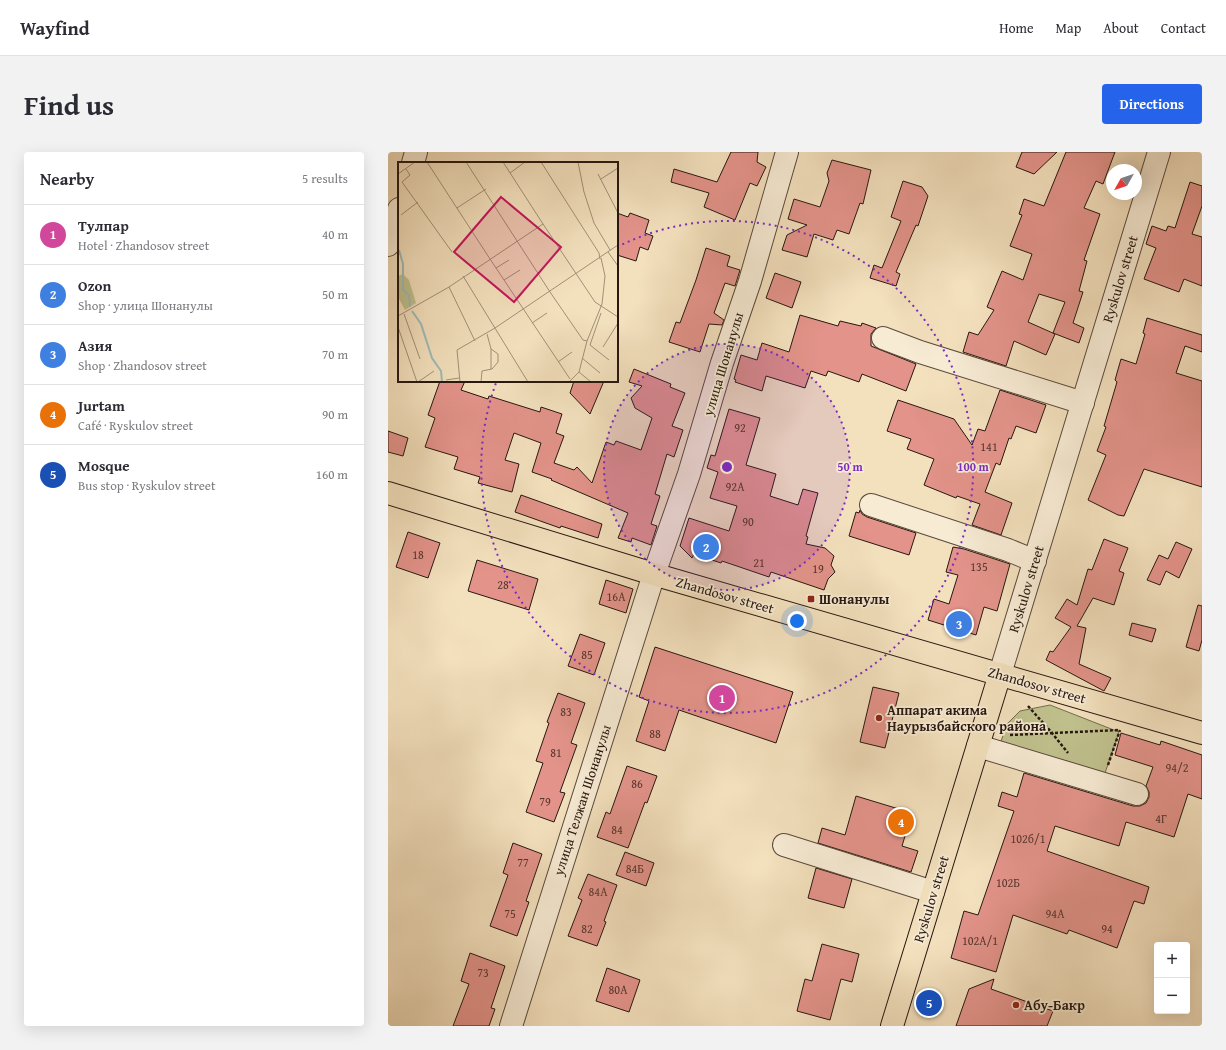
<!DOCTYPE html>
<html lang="en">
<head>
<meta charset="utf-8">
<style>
	:root { --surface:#fff; --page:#f2f2f3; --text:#2b2b33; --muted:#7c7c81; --line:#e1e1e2; --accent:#2563eb }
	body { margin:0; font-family:"Gentium Book Plus",serif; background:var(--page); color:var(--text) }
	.controls { position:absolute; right:12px; bottom:12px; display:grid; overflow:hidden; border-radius:4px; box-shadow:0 4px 16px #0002 }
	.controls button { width:36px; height:36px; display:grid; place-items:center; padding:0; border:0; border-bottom:1px solid var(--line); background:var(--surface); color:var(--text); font:20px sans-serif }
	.compass { position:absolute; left:718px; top:12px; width:36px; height:36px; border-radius:50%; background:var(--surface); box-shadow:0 4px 16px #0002; rotate:230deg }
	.you { position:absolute; left:409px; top:469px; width:14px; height:14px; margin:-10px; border:3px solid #fff; border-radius:50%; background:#1a73e8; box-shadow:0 0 0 6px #1a73e833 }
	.badge { display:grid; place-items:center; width:26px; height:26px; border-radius:50%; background:var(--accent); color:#fff; font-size:13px; font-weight:700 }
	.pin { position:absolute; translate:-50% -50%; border:2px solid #fff; box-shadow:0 1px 4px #0006 }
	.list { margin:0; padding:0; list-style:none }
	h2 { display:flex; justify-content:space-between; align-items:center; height:52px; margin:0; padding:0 16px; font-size:17px }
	h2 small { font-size:13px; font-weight:400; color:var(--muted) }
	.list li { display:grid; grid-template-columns:26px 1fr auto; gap:12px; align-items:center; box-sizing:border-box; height:60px; padding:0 16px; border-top:1px solid var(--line) }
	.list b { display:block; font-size:15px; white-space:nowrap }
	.list p { margin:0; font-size:13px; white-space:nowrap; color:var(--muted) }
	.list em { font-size:13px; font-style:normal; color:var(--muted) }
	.map { position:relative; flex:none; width:814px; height:874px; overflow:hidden; border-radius:4px }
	header { display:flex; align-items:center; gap:24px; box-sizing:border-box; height:56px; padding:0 20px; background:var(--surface); border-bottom:1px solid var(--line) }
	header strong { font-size:19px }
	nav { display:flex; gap:22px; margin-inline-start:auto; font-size:14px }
	.intro { display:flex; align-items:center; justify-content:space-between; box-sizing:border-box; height:96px; padding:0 24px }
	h1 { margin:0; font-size:28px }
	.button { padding:10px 18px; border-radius:4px; background:var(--accent); color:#fff; font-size:14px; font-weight:700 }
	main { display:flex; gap:24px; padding:0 24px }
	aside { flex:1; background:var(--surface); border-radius:4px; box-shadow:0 4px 16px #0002 }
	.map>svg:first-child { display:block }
</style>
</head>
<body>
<header>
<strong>Wayfind</strong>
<nav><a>Home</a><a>Map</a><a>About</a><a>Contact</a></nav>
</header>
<div class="intro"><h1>Find us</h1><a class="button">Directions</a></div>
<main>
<aside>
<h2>Nearby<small>5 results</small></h2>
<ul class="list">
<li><span class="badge" style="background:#d1479c">1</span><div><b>Тулпар</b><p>Hotel · Zhandosov street</p></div><em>40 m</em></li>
<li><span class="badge" style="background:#3f7fe0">2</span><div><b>Ozon</b><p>Shop · улица Шонанулы</p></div><em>50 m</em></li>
<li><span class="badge" style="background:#3f7fe0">3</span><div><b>Азия</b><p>Shop · Zhandosov street</p></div><em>70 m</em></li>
<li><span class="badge" style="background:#e8710a">4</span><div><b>Jurtam</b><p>Café · Ryskulov street</p></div><em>90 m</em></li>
<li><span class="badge" style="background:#1a4fb4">5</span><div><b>Mosque</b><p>Bus stop · Ryskulov street</p></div><em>160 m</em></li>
</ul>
</aside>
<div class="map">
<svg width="814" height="874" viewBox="0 0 814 874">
	<rect width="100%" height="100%" fill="#f3e0bd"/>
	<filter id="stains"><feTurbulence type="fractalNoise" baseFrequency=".005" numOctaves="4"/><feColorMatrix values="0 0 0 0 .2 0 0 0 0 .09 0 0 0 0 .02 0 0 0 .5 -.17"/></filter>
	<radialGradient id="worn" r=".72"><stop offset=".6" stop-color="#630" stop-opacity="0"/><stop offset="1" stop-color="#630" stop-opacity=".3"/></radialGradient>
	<path fill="#c0c18d" stroke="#746c4e" d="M662,553L731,580L715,627L610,598L619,572L632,559Z"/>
	<g fill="#e3938a" stroke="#271710">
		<path d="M343,0H370L369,10L378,15L369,34L362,31L347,68L316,55L321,41L283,30L286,17L329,30Z"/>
		<path d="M634,0H669L646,22L628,15Z"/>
		<path d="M678,0H727L715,32L708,29L696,56L712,62L696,108L699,109L691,139L695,140L685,171L696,176L691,191L665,181L677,150L651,142L640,170L667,182L658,203L626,189L618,214L575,200L581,180L590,183L606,158L599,155L614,119L635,128L644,102L622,94L634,63L631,62L636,47L656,54Z"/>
		<path d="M444,8L483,18L475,52L472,51L461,82L449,78L445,88L426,82L419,105L394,98L399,83L419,73L400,67L406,47L432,55L441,29L439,21Z"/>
		<path d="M515,29L534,35L540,44L530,74L528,73L508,120L512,122L508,134L482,126L486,113L494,116L513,69L503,65Z"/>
		<path d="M802,30L814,34V54L804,82L814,85V134L796,127L791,140L756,127L768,96L758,92L764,74L778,79L780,74L787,76Z"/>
		<path d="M229,61L240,65L242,61L261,68L257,81L265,84L260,98L252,95L248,109L229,103Z"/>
		<path d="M318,96L342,104L339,114L352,118L347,134L337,131L326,161L336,168L334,173L321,172L312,200L281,190L288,170L292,171L308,128Z"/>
		<path d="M387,121L413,130L404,156L378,146Z"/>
		<path d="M412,163L450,174L452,169L473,174L474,171L488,176L483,182V194L528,212L518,239L474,222L471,230L440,219L438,224L423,219L417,236L378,224L374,239L347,230L348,228L346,227L353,203L369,208L374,191L401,200Z"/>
		<path d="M759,166L814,183V200L797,194L788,221L814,229V335L756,317L736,364L730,363L700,348L718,303L709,299L718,275L716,274L729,230L727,228L733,207L748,212L757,182L755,181Z"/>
		<path d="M246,217L283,232L282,235L297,241L284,274L295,278L286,305L279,302L267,342L272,344L263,372L269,374L263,393L244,386L243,390L230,386L240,361L163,328L164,327L144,320L153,291L126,281L117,308L131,312L124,340L90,331L92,325L66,317L70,305L37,295L47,266L40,263L52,229H77L73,238L100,247L101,244L152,260L153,255L174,262L168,281L176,284L166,311L186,318L189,315L204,331L218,290L226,293L228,289L253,298L264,266L247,256L243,246L254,234L241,230Z"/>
		<path d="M186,229H216L202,262L182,241Z"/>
		<path d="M612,238L658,253L648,281L628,274L623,287L621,286L612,313L608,311L597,340L624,351L613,383L584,373L592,352L569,344L568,346L536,333L546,307L519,297L523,287L499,279L510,248L566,267L584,293L590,277L597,279Z"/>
		<path d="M341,257L372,266L358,313L388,322L382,344L410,353L415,337L430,341L418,384L420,385L418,392L437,396L446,404L443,413L447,420L440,427L436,438L383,420L381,425L334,409L333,411L306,402L304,406L292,394L301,366L341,379L349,354L322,346L330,320L319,316L323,303L327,304Z"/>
		<path d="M0,279L20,286L15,304L0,300Z"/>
		<path d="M133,343L214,372L210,386L173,374L172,376L127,360Z"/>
		<path d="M472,358L474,362L479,365L528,381L521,403L461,384L468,360L471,361Z"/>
		<path d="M20,380L52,391L40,426L8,415Z"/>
		<path d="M716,387L740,396L731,419L736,421L726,453L705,446L689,474L698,476L691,512L723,526L716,539L658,508L662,499L665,500L683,475L667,466L679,447L689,453L700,417L704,418Z"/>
		<path d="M788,390L804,397L791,426L778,419L772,433L759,428L771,403L780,407Z"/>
		<path d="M565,395L576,397L622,412L609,459L596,455L588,483L540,468L546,447L561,452L570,423L558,420Z"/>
		<path d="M89,408L150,427L141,458L80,439Z"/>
		<path d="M218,428L245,437L238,461L211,452Z"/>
		<path d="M810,453L814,454V488L811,499L798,495Z"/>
		<path d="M744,471L768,477L764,490L741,483Z"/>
		<path d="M192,482L217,491L206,523L180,514Z"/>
		<path d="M267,495L405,540L388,591L291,558L277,599L248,589L261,549L251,545Z"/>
		<path d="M485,535L511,541L497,596L472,590Z"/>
		<path d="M170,541L197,551L183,591L189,593L172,640L177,641L166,670L138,660L155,611L148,609L161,571L159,570Z"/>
		<path d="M733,581L772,593L773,589L814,603V647L800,642L786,685L738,670L731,694L667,674L659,699L761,735L756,752L746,749L729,796L681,778L679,782L625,763L608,820L563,806L576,759L590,763L626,659L610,654L614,640L629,645L636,621L745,654H752L758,651L761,645V640L758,634L765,615L727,603Z"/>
		<path d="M239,614L269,624L259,651L257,650L240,696L209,685L218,660L222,662Z"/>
		<path d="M468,644L524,661L514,694L530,699L523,720L430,691L434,676L457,683Z"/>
		<path d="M125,691L154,702L138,749L141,750L129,784L102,774L120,723L115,721Z"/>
		<path d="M237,700L266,711L258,734L228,723Z"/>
		<path d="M428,716L464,727L456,756L420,746Z"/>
		<path d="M200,722L229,733L216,769L218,770L209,794L180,784L194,748L190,746Z"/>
		<path d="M434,792L471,802L464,830L453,827L442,868L409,859L417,827L424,829Z"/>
		<path d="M82,801L117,814L103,856L107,857L101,874H65L81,832L73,829Z"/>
		<path d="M219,816L252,828L241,860L208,849Z"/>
		<path d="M606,827L603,837L665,859L659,874H568L581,837Z"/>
	</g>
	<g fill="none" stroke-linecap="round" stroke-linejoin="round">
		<defs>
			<g id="minor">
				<path d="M25,11L28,0"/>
				<path d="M0,93L11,57"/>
				<path d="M495,186L532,200L695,251"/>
				<path d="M483,353L620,398L647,409"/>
				<path d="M612,522L771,0"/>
				<path d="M590,594L749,642"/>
				<path d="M396,693L545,740"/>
				<path d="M123,874L266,422L301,322L334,211L362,129L399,0"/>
			</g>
			<g id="major">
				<path d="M0,341L272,424L814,581"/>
				<path d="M504,874L612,522"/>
			</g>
		</defs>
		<use href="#minor" stroke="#5a493b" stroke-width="24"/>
		<use href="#major" stroke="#271710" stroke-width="24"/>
		<g stroke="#271710" stroke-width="2.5" stroke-dasharray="3 2" stroke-linecap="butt">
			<path d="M640,554L664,581L680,601"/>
			<path d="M622,583L731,578"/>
			<path d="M720,613L732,578"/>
		</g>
		<use href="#minor" stroke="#f7ebd4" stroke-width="22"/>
		<use href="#major" stroke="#f3e0bd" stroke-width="22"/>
	</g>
	<circle cx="339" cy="315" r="123" fill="#7b2cbf" fill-opacity=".12"/>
	<g fill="none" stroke="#7b2cbf" stroke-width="2" stroke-dasharray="2 4">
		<circle cx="339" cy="315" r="123"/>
		<path d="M229 95A246 246 0 1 1 108 231"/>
	</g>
	<g fill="#8f2418" stroke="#f7ebd4" stroke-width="1.5">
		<rect x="419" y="443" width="8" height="8" rx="2"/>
		<circle cx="491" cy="566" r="4"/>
		<circle cx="628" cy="853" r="4"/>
	</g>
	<g text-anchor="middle" stroke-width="3.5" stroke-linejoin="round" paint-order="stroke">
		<g font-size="12" fill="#56362e">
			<text x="352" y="280">92</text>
			<text x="601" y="299">141</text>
			<text x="347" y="339">92А</text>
			<text x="360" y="374">90</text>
			<text x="30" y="407">18</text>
			<text x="371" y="415">21</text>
			<text x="591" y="419">135</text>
			<text x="430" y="421">19</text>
			<text x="115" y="437">28</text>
			<text x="228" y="449">16А</text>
			<text x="199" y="507">85</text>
			<text x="178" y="564">83</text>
			<text x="267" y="586">88</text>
			<text x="168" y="605">81</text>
			<text x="789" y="620">94/2</text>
			<text x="249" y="636">86</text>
			<text x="157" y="654">79</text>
			<text x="773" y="671">4Г</text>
			<text x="229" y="682">84</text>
			<text x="640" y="691">102б/1</text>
			<text x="135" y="715">77</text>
			<text x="247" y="721">84Б</text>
			<text x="620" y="735">102Б</text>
			<text x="210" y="744">84А</text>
			<text x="122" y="766">75</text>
			<text x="667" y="766">94А</text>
			<text x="199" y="781">82</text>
			<text x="719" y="781">94</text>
			<text x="592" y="793">102А/1</text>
			<text x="95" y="825">73</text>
			<text x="230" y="842">80А</text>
		</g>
		<g font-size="14" fill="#271710" stroke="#f7ebd4">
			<text transform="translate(732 127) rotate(-73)" y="5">Ryskulov street</text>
			<text transform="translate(335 212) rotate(-73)" y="5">улица Шонанулы</text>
			<text transform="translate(638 437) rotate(-73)" y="5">Ryskulov street</text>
			<text transform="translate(337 443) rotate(16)" y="5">Zhandosov street</text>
			<text transform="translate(649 533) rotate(16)" y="5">Zhandosov street</text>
			<text transform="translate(194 648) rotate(-72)" y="5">улица Телжан Шонанулы</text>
			<text transform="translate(543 747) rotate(-73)" y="5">Ryskulov street</text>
		</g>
		<g font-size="14" font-weight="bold" fill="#271710" stroke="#f7ebd4" text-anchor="start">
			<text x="431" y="452">Шонанулы</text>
			<text x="499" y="563">Аппарат акима<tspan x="499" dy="16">Наурызбайского района</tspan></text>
			<text x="636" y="858">Абу-Бакр</text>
		</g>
	</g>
	<g transform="translate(10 10)">
		<rect width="220" height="220" fill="#f3e0bd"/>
		<path d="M5,112L11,118L18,141L7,148L0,135V114Z" fill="#c0c18d"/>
		<path fill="none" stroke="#9dbbb8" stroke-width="2" d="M1,88L5,102V128L11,133L12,145M14,149L23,162L34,196L43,209L44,220"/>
		<path fill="none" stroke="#a19078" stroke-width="1" d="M29,0L92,97M68,0L152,130M143,0L201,91L202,97M180,0L186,30L196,61L212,88M8,7L12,13L4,20L54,90M112,11L127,0M0,12L17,0M200,12L220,51M203,17L220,6M59,46L88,27M3,53L20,40M145,62L197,140L220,155M210,90L220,104M92,97L172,217M98,106L111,98M65,114L130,220M106,118L122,108M51,125L77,179M152,130L185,178L189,179L204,142L207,114L203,96M203,151L192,183L211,198M6,152L22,197M0,154L51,125L145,62L105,0M134,161L149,151M0,165L19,220M205,185L220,161M184,196L202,211M160,200L174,190M93,207V187M181,210L193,220M48,218L61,216M20,220L36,209M62,220L59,188L97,166L220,83M83,220L84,209L94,207L100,200V192L93,187L89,172M171,220L181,210L189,179"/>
		<path fill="#c2185b" fill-opacity="0.15" stroke="#c2185b" stroke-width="2" d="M103,35L163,85L116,140L56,90Z"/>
		<rect width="220" height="220" fill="none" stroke="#271710" stroke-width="2"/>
	</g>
	<circle cx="339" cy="315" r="6" fill="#7b2cbf" stroke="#f7ebd4" stroke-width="2"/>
	<g font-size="12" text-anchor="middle" font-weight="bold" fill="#7b2cbf" stroke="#f7ebd4" stroke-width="3.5" stroke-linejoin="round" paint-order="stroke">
		<text x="462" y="319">50 m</text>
		<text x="585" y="319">100 m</text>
	</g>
	<rect width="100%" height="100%" filter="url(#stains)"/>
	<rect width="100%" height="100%" fill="url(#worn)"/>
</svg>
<div class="controls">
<button>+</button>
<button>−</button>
</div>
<svg class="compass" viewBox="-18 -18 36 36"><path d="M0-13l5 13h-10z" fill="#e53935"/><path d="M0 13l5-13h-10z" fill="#7c7c81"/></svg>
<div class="you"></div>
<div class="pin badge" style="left:334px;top:546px;background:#d1479c">1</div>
<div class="pin badge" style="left:318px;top:395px;background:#3f7fe0">2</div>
<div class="pin badge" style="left:571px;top:472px;background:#3f7fe0">3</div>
<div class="pin badge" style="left:513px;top:670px;background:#e8710a">4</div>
<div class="pin badge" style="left:541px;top:851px;background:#1a4fb4">5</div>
</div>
</main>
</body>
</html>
